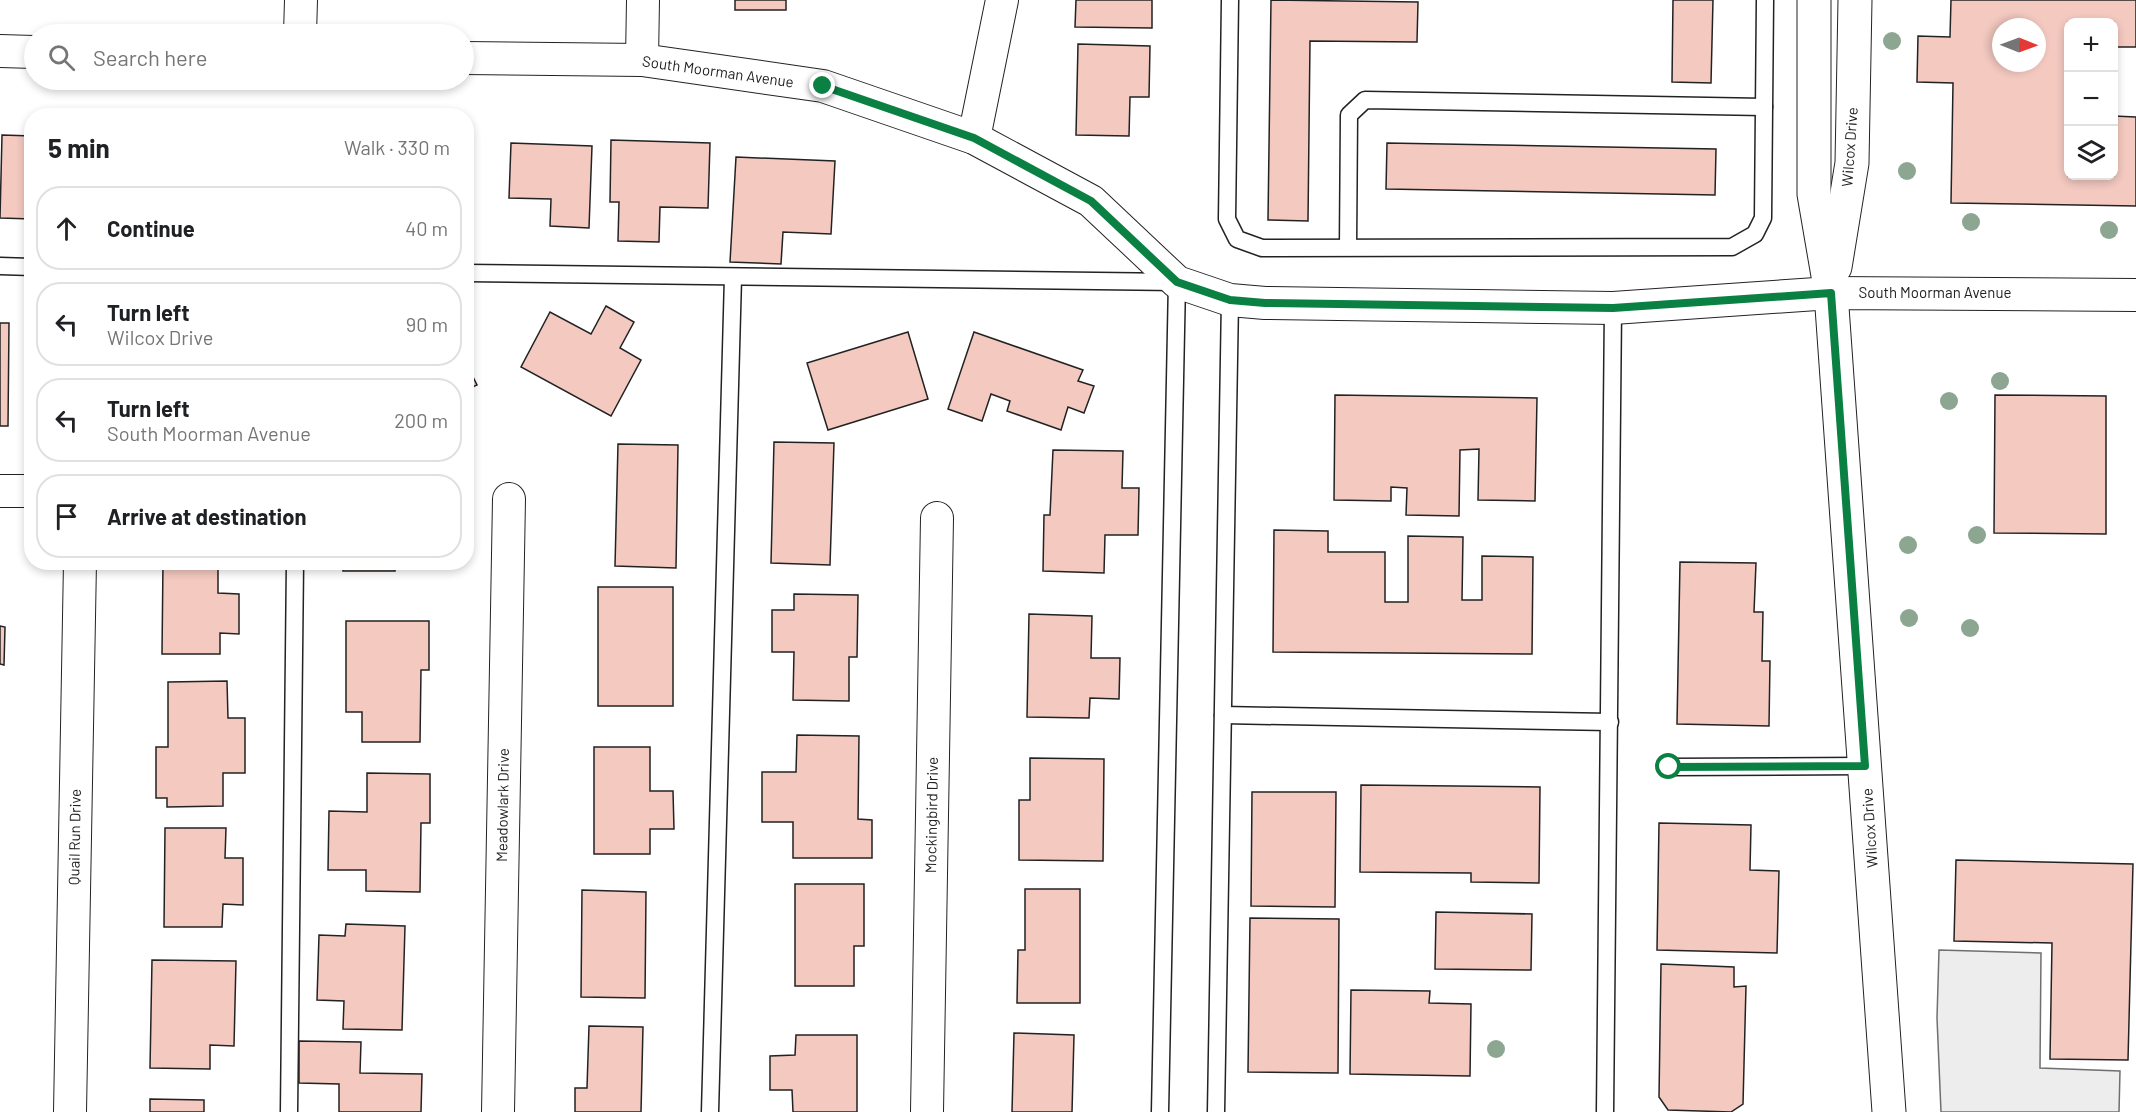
<!DOCTYPE html>
<html lang="en">
<head>
<meta charset="utf-8">
<style>
	:root { --surface:#fff; --page:#f6f6f6; --text:#202124; --muted:#757577; --line:#e0e0e0 }
	body { margin:0; font-family:Barlow,sans-serif; background:var(--page); color:var(--text) }
	.controls { position:absolute; right:18px; top:18px; display:grid; overflow:hidden; border-radius:12px; box-shadow:0 3px 9px #0003 }
	.controls button { width:54px; height:54px; display:grid; place-items:center; padding:0; border:0; border-bottom:2px solid var(--line); background:var(--surface); color:var(--text); font:30px sans-serif }
	.compass { position:absolute; left:1992px; top:18px; width:54px; height:54px; border-radius:50%; background:var(--surface); box-shadow:0 3px 9px #0003; rotate:91deg }
	.stop { position:absolute; width:18px; height:18px; margin:-14px; border:4px solid #0b8043; border-radius:50%; background:#fff }
	.stop.end { background:#0b8043; border-color:#fff; box-shadow:0 2px 6px #0008 }
	.list { margin:0; padding:0; list-style:none }
	h2 { display:flex; justify-content:space-between; align-items:center; height:78px; margin:0; padding:0 24px; font-size:26px }
	h2 small { font-size:20px; font-weight:400; color:var(--muted) }
	.list li { display:grid; grid-template-columns:39px 1fr auto; gap:18px; align-items:center; box-sizing:border-box; height:84px; margin:0 12px 12px; padding:0 12px; border:2px solid var(--line); border-radius:24px }
	.list b { display:block; font-size:22px; white-space:nowrap }
	.list p { margin:0; font-size:20px; white-space:nowrap; color:var(--muted) }
	.list em { font-size:20px; font-style:normal; color:var(--muted) }
	.icon { flex:none; width:33px; height:33px; fill:none; stroke:currentColor; stroke-width:2; stroke-linecap:round; stroke-linejoin:round }
	.map { position:relative; flex:none; width:2136px; height:1112px; overflow:hidden }
	.search { position:absolute; background:var(--surface); box-shadow:0 3px 9px #0003; left:24px; top:24px; width:450px; height:66px; display:flex; align-items:center; gap:15px; box-sizing:border-box; padding:0 21px; border-radius:33px; color:var(--muted); font-size:22px }
	.panel { position:absolute; background:var(--surface); box-shadow:0 3px 9px #0003; left:24px; top:108px; width:450px; height:462px; border-radius:24px }
	.map>svg:first-child { display:block }
</style>
</head>
<body>
<div class="map">
<svg width="2136" height="1112" viewBox="0 0 2136 1112">
	<rect width="100%" height="100%" fill="#fff"/>
	<path fill="#ededed" stroke="#6f6f6f" stroke-width="1.5" d="M1939,950L2041,953L2040,1068L2120,1071L2119,1112H1941L1937,1018Z"/>
	<g fill="#f3c9c0" stroke="#222" stroke-width="1.5" fill-rule="evenodd">
		<rect x="735" y="0" width="51" height="10"/>
		<path d="M1076,0H1152V28L1075,27Z"/>
		<path d="M1271,0L1418,2L1417,42L1310,41L1308,221L1268,220Z"/>
		<path d="M1673,0H1713L1711,83L1672,82Z"/>
		<path d="M1951,0H2136V47H2114V22H2068V176H2114V116L2136,117V206L1951,203L1953,83L1917,82L1918,36L1950,37ZM2001,27H2037V63H2001Z"/>
		<path d="M1078,44L1150,46L1149,97H1130L1129,136L1076,135Z"/>
		<path d="M2,135L32,136V219L0,218Z"/>
		<path d="M611,140L710,143L708,208L660,207L659,242L618,241L619,202H610Z"/>
		<path d="M511,143L592,146L589,228L550,226L551,199L509,198Z"/>
		<path d="M1387,143L1716,149L1715,195L1386,189Z"/>
		<path d="M736,157L835,161L831,234L783,232L781,264L730,262Z"/>
		<path d="M606,306L634,322L620,348L641,360L611,416L521,367L550,312L591,334Z"/>
		<path d="M0,323H9L8,426H0Z"/>
		<path d="M908,332L928,399L828,430L807,363Z"/>
		<path d="M974,332L1083,370L1078,381L1094,386L1084,413L1068,407L1061,430L1007,411L1010,401L991,394L982,421L948,409Z"/>
		<path d="M466,363L477,385L466,390Z"/>
		<path d="M1335,395L1537,398L1535,501L1478,500L1479,449L1460,450L1459,516L1406,515L1407,488L1391,487V501L1334,500Z"/>
		<path d="M1995,395L2106,396V534L1994,533Z"/>
		<path d="M774,442L834,443L830,565L771,563Z"/>
		<path d="M618,444L678,445L676,568L615,566Z"/>
		<path d="M1053,450L1123,451L1122,488H1139L1138,535H1105L1104,573L1043,571L1044,515H1050Z"/>
		<path d="M1274,530L1328,531V552H1385V602H1408V536L1463,537L1462,600H1482V556L1533,557L1532,654L1273,652Z"/>
		<path d="M163,562H218V593L239,594V634L220,633V654H162Z"/>
		<rect x="343" y="562" width="52" height="9"/>
		<path d="M1680,562L1756,563L1754,612H1763L1762,661H1770L1769,726L1677,724Z"/>
		<rect x="598" y="587" width="75" height="119"/>
		<path d="M794,594L858,595L857,657H849V701L793,700L794,652H772V610H794Z"/>
		<path d="M1029,614L1092,616L1091,658H1120L1119,699L1090,698L1089,718L1027,717Z"/>
		<path d="M346,621H429V670H421L420,742H362V712H346Z"/>
		<path d="M0,626L5,627L4,665L0,664Z"/>
		<path d="M227,681L228,718H245V773H223V806L167,807V798H156V747H168V682Z"/>
		<path d="M797,735L859,736L858,819L872,820V858H793V822H762V772H796Z"/>
		<path d="M594,747H650V791H673L674,829H650V854H594Z"/>
		<path d="M1030,758L1104,759L1103,861L1019,860V800H1030Z"/>
		<path d="M367,773L430,774V823H421L420,892L366,891V870H328L329,811L367,812Z"/>
		<path d="M1361,785L1540,787L1539,883L1471,882V873L1360,872Z"/>
		<path d="M1252,792H1336L1335,907L1251,906Z"/>
		<path d="M1659,823L1751,825L1750,870L1779,871L1777,953L1657,950Z"/>
		<path d="M165,828H226L225,858H243V905L223,904L222,927H164Z"/>
		<path d="M1956,860L2133,864L2128,1060L2050,1059L2052,943L1954,941Z"/>
		<path d="M795,884H864V946H854V986H795Z"/>
		<path d="M1025,889H1080V1003H1017L1018,950H1025Z"/>
		<path d="M582,890L646,892L645,998L581,997Z"/>
		<path d="M1436,912L1532,914L1531,970L1435,969Z"/>
		<path d="M1250,918L1339,919L1338,1073L1248,1072Z"/>
		<path d="M346,924L405,926L402,1030L343,1029L344,1001L317,1000L319,935L345,936Z"/>
		<path d="M152,960L236,961L234,1046L210,1045V1069L150,1068Z"/>
		<path d="M1661,964L1734,967V987L1746,986L1743,1104L1731,1112L1668,1110L1659,1097Z"/>
		<path d="M1351,990L1430,991L1429,1003L1471,1004L1470,1076L1350,1074Z"/>
		<path d="M589,1026L643,1027L641,1112H575V1088H587Z"/>
		<path d="M1014,1033L1074,1035L1072,1112H1012Z"/>
		<path d="M796,1035H857V1112H793L792,1090H770V1056L795,1055Z"/>
		<path d="M299,1041L361,1042L360,1073L422,1074L421,1112H339V1084L299,1083Z"/>
		<path d="M150,1099L204,1100V1112H150Z"/>
	</g>
	<g fill="none" stroke-linecap="round" stroke-linejoin="round">
		<defs>
			<g id="lane">
				<path d="M1230,0L1227,219L1237,239L1262,248L1732,247L1755,234L1763,218L1765,0"/>
				<path d="M1348,247L1349,115L1365,100L1764,107"/>
				<path d="M0,266L32,267"/>
				<path d="M466,273L1177,282L1160,1112"/>
				<path d="M1223,715L1610,722"/>
				<path d="M1669,767L1865,766"/>
				<path d="M289,1112L295,562"/>
				<path d="M710,1112L733,277"/>
				<path d="M1216,1112L1230,300"/>
				<path d="M1605,1112L1613,308"/>
			</g>
			<g id="street">
				<path d="M300,34L301,0"/>
				<path d="M0,51L34,52"/>
				<path d="M464,58L642,60L823,86L974,138L1091,201L1177,282L1230,300L1265,303L1613,308L1831,293L2136,295"/>
				<path d="M642,60L643,0"/>
				<path d="M974,138L1002,0"/>
				<path d="M0,491H32"/>
				<path d="M70,1112L80,562"/>
				<path d="M498,1112L509,499"/>
				<path d="M927,1112L937,518"/>
			</g>
			<g id="secondary">
				<path d="M1814,0V194L1831,293L1889,1112"/>
				<path d="M1835,267L1852,163L1855,0"/>
			</g>
		</defs>
		<use href="#lane" stroke="#222" stroke-width="19"/>
		<use href="#street" stroke="#222" stroke-width="34"/>
		<use href="#secondary" stroke="#222" stroke-width="35"/>
		<use href="#lane" stroke="#fff" stroke-width="16"/>
		<use href="#street" stroke="#fff" stroke-width="32"/>
		<use href="#secondary" stroke="#fff" stroke-width="33"/>
	</g>
	<g fill="#8da692">
		<circle cx="1892" cy="41" r="9"/>
		<circle cx="1907" cy="171" r="9"/>
		<circle cx="1971" cy="222" r="9"/>
		<circle cx="2109" cy="230" r="9"/>
		<circle cx="2000" cy="381" r="9"/>
		<circle cx="1949" cy="401" r="9"/>
		<circle cx="1977" cy="535" r="9"/>
		<circle cx="1908" cy="545" r="9"/>
		<circle cx="1909" cy="618" r="9"/>
		<circle cx="1970" cy="628" r="9"/>
		<circle cx="1496" cy="1049" r="9"/>
	</g>
	<g fill="none" stroke-linecap="round" stroke-linejoin="round">
		<path stroke="#0b8043" stroke-width="8" d="M823,86L974,138L1091,201L1177,282L1230,300L1265,303L1613,308L1831,293L1865,766L1669,767"/>
	</g>
	<g text-anchor="middle" stroke-width="4.5" stroke-linejoin="round" paint-order="stroke">
		<g font-size="15" fill="#222" stroke="#fff">
			<text transform="translate(718 72) rotate(8)" y="5">South Moorman Avenue</text>
			<text transform="translate(1850 147) rotate(-86)" y="5">Wilcox Drive</text>
			<text x="1935" y="298">South Moorman Avenue</text>
			<text transform="translate(503 805) rotate(-89)" y="5">Meadowlark Drive</text>
			<text transform="translate(932 815) rotate(-89)" y="5">Mockingbird Drive</text>
			<text transform="translate(1870 828) rotate(-94)" y="5">Wilcox Drive</text>
			<text transform="translate(75 837) rotate(-89)" y="5">Quail Run Drive</text>
		</g>
	</g>
</svg>
<div class="controls">
<button>+</button>
<button>−</button>
<button><svg class="icon" aria-label="layers" viewBox="0 0 24 24"><path d="M12 4l9 5-9 5-9-5zM3 14l9 5 9-5"/></svg></button>
</div>
<svg class="compass" viewBox="-18 -18 36 36"><path d="M0-13l5 13h-10z" fill="#e53935"/><path d="M0 13l5-13h-10z" fill="#757577"/></svg>
<div class="stop" style="left:1669px;top:767px"></div>
<div class="stop end" style="left:823px;top:86px"></div>
<div class="search"><svg class="icon" aria-label="search" viewBox="0 0 24 24"><circle cx="10" cy="10" r="6"/><path d="M15 15l6 6"/></svg>Search here</div>
<section class="panel">
<h2>5 min<small>Walk · 330 m</small></h2>
<ul class="list">
<li><svg class="icon" aria-label="ahead" viewBox="0 0 24 24"><path d="M12 20V5M6 11l6-6 6 6"/></svg><div><b>Continue</b></div><em>40 m</em></li>
<li><svg class="icon" aria-label="left" viewBox="0 0 24 24"><path d="M17 20v-9H6M10 6l-5 5 5 5"/></svg><div><b>Turn left</b><p>Wilcox Drive</p></div><em>90 m</em></li>
<li><svg class="icon" aria-label="left" viewBox="0 0 24 24"><path d="M17 20v-9H6M10 6l-5 5 5 5"/></svg><div><b>Turn left</b><p>South Moorman Avenue</p></div><em>200 m</em></li>
<li><svg class="icon" aria-label="arrive" viewBox="0 0 24 24"><path d="M6 21V4h12l-3 4 3 4H6"/></svg><div><b>Arrive at destination</b></div></li>
</ul>
</section>
</div>
</body>
</html>
